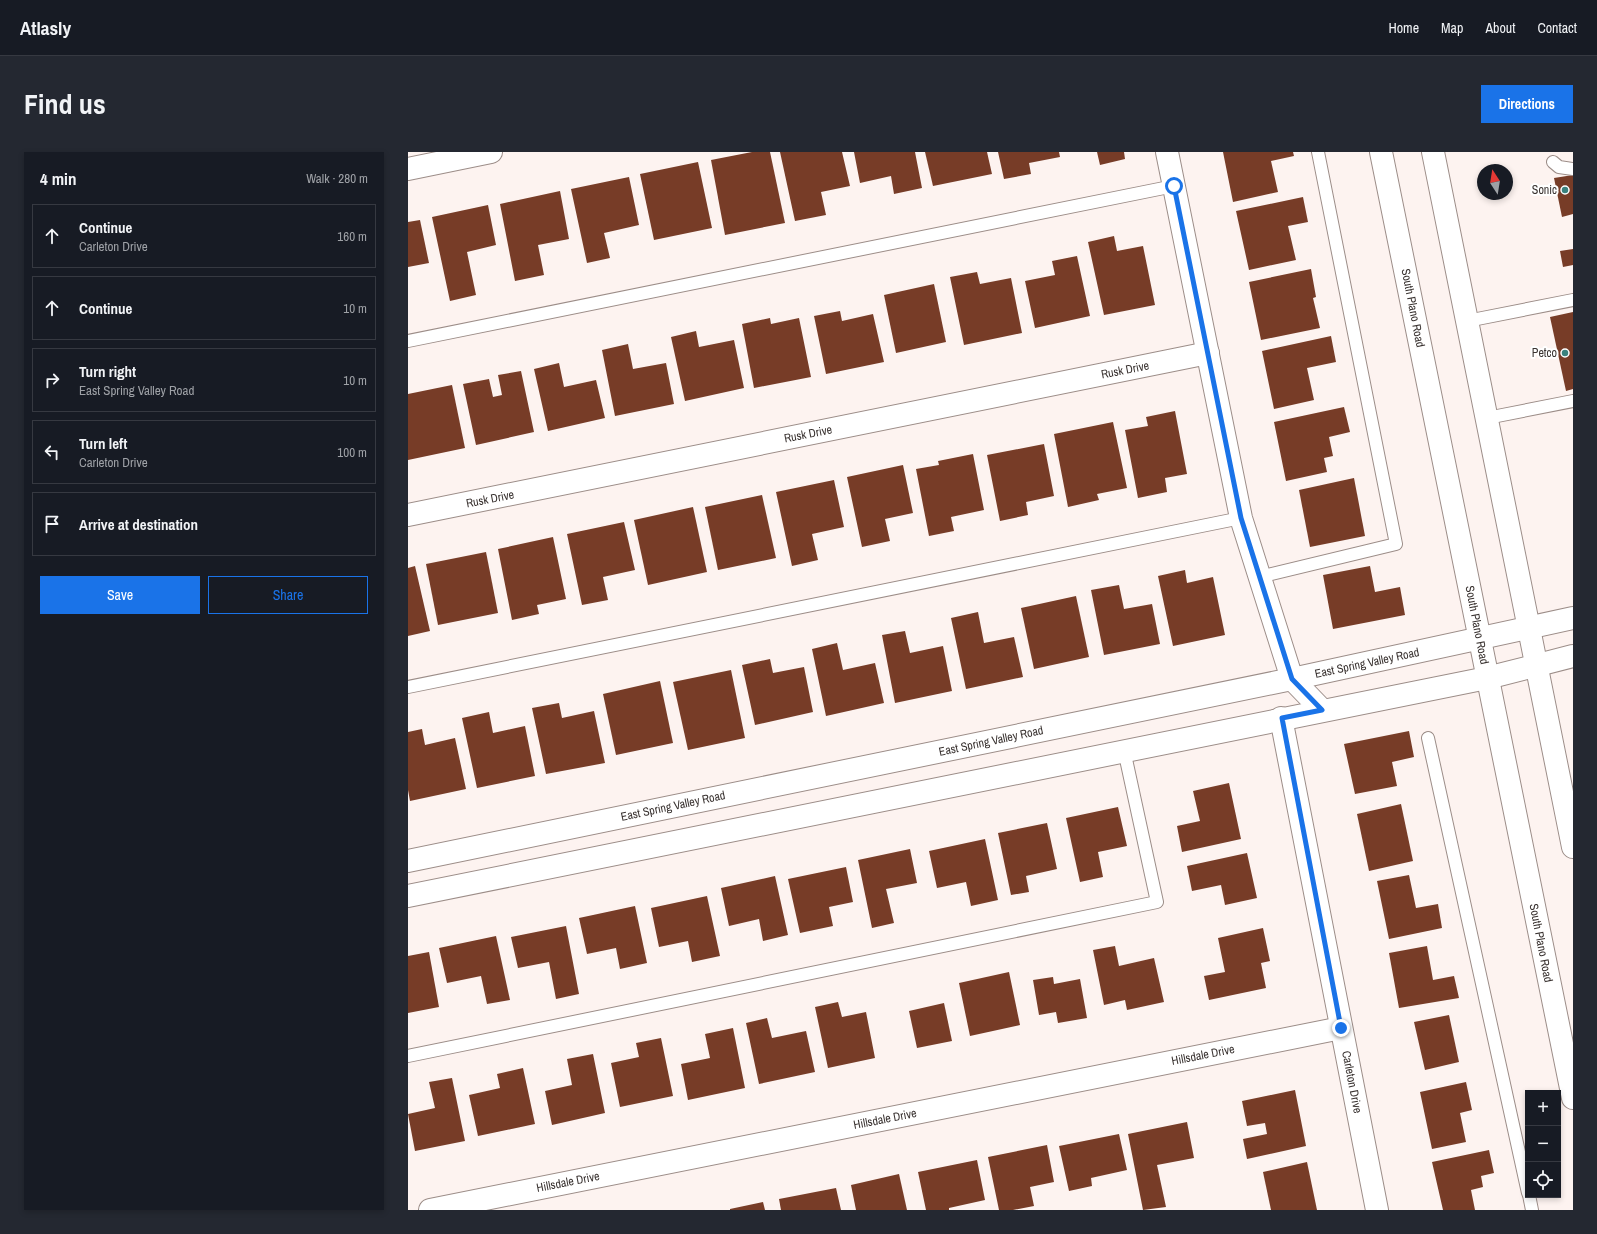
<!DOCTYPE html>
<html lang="en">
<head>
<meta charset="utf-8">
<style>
	:root { --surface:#171b24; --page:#242831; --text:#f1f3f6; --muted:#9ea1a6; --line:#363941; --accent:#1a73e8 }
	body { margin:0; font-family:"Archivo Narrow",sans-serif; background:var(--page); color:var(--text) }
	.controls { position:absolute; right:12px; bottom:12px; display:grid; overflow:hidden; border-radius:0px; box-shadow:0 2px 6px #0003 }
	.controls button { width:36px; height:36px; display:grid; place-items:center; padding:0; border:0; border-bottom:1px solid var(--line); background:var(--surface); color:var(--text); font:20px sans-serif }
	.compass { position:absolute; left:1069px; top:12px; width:36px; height:36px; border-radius:50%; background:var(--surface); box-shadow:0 2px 6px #0003; rotate:348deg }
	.stop { position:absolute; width:12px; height:12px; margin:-9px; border:3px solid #1a73e8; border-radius:50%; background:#fff }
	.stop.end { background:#1a73e8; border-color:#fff; box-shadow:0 1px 4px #0008 }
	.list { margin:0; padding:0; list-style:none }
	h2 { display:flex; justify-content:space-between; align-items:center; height:52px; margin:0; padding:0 16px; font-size:17px }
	h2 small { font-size:13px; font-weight:400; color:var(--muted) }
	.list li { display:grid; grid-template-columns:26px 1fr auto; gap:12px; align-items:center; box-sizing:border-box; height:64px; margin:0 8px 8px; padding:0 8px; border:1px solid var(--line); border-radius:0px }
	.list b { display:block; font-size:15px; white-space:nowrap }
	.list p { margin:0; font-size:13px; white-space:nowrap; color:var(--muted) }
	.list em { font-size:13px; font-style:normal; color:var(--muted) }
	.actions { display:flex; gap:8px; padding:12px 16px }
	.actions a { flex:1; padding:9px 0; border:1px solid var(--accent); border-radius:0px; text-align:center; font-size:14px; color:var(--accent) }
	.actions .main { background:var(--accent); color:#fff }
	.icon { flex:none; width:22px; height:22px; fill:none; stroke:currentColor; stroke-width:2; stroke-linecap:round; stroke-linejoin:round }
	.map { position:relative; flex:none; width:1165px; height:1058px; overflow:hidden; border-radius:0px }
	header { display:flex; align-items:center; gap:24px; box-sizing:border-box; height:56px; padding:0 20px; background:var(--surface); border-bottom:1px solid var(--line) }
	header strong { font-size:19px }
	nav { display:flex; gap:22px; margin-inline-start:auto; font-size:14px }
	.intro { display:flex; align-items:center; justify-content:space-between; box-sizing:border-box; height:96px; padding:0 24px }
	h1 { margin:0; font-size:28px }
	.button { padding:10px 18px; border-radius:0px; background:var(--accent); color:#fff; font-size:14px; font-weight:700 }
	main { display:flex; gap:24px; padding:0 24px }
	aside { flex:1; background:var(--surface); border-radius:0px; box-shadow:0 2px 6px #0003 }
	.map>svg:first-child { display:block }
</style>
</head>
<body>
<header>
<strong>Atlasly</strong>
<nav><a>Home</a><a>Map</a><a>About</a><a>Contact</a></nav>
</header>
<div class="intro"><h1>Find us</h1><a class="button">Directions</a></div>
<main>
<aside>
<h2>4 min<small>Walk · 280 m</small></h2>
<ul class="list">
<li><svg class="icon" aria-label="ahead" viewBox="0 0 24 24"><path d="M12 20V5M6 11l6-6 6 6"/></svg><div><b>Continue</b><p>Carleton Drive</p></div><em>160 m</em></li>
<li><svg class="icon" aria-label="ahead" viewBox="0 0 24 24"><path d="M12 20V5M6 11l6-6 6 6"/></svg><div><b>Continue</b></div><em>10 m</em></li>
<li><svg class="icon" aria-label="right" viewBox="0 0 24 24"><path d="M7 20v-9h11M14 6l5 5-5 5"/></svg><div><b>Turn right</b><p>East Spring Valley Road</p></div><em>10 m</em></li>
<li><svg class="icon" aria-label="left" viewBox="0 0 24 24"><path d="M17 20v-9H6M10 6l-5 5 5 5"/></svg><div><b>Turn left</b><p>Carleton Drive</p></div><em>100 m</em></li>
<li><svg class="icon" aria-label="arrive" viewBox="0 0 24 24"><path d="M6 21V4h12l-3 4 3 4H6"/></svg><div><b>Arrive at destination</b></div></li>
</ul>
<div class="actions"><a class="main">Save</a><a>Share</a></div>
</aside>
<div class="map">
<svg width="1165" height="1058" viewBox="0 0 1165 1058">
	<rect width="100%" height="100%" fill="#fdf3f0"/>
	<g fill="#773c27">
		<path d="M344,0H362L377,71L317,83L303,8Z"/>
		<path d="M372,0H434L442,34L413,40L418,63L387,69Z"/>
		<path d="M446,0H507L514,36L486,42L483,24L452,31Z"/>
		<path d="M517,0H579L584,22L525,34Z"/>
		<path d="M590,0H651L652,5L621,11L623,22L596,27Z"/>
		<path d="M689,0H716L717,7L692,13Z"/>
		<path d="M815,0H885L886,4L863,9L870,40L825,50Z"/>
		<path d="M290,10L304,76L246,88L232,22Z"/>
		<path d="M1165,23V62L1154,65L1146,26Z"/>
		<path d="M221,25L231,73L196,81L202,106L179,111L163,37Z"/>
		<path d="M152,39L161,87L130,93L136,123L107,129L92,52Z"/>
		<path d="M895,45L900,70L880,74L888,108L841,118L828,59Z"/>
		<path d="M80,53L88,93L59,100L68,143L42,149L24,65Z"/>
		<path d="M12,68L21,111L0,115V70Z"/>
		<path d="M706,84L709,99L735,94L747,153L696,163L680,90Z"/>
		<path d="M1165,97V113L1155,115L1152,99Z"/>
		<path d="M669,104L682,164L627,176L617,129L647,123L644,109Z"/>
		<path d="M903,117L908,145L905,146L912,176L853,188L841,130Z"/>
		<path d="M569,120L572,132L603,126L614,181L556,193L542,125Z"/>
		<path d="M526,132L538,190L488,201L476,143Z"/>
		<path d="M432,159L434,169L465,162L476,210L418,222L406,164Z"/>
		<path d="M1165,160V237L1158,239L1142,165Z"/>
		<path d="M362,166L363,172L391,166L403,225L346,236L334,172Z"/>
		<path d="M288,179L291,195L326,188L336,236L277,249L263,185Z"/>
		<path d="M923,184L928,210L899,216L906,248L866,257L854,199Z"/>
		<path d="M220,192L225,217L258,211L266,252L207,264L194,198Z"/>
		<path d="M151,211L156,235L188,228L197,266L140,279L126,217Z"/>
		<path d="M113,219L126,280L68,293L55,232L81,227L85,245L94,243L90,223Z"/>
		<path d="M44,233L57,296L0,308V242Z"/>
		<path d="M936,255L942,280L921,285L925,304L916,306L919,320L878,329L866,270Z"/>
		<path d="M767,259L779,322L757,326L759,340L730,346L717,278L740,274L738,265Z"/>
		<path d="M705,270L719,336L689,342L691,348L660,355L646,282Z"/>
		<path d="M636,292L646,344L618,350L620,363L592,369L579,303Z"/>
		<path d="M565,302L576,358L543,365L546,379L521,384L508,317L531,313L530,309Z"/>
		<path d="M495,313L505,361L477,367L482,389L454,395L439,325Z"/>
		<path d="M946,326L957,384L902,395L891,338Z"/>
		<path d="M426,328L436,375L404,382L410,408L384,414L368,340Z"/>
		<path d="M354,343L368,406L310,418L297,355Z"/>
		<path d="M285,355L299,420L240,433L226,368Z"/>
		<path d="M216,370L227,418L195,425L200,448L174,453L159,382Z"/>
		<path d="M145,385L158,447L129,453L131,462L104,468L90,397Z"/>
		<path d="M78,400L90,461L30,473L18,412Z"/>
		<path d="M7,414L22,479L0,484V416Z"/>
		<path d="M962,414L967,440L992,435L997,463L925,477L915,423Z"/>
		<path d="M777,418L779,431L805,425L817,483L765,494L750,424Z"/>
		<path d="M711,433L716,457L744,452L752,492L696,503L683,438Z"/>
		<path d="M668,444L681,505L626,517L613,456Z"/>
		<path d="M570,460L576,491L606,485L615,525L558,537L543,466Z"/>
		<path d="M497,479L502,501L535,494L544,539L487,551L474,483Z"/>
		<path d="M429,491L435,518L467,511L476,551L418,564L404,497Z"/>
		<path d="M362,507L365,521L396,515L405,560L347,573L334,513Z"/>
		<path d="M323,518L337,586L280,598L265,530Z"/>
		<path d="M252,529L265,591L208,603L195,542Z"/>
		<path d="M151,551L154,566L186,559L197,611L138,622L124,556Z"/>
		<path d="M81,560L85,581L117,574L127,624L69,636L54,566Z"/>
		<path d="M14,577L17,593L47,586L58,637L2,649L0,638V580Z"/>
		<path d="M1001,579L1006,605L984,610L989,634L947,642L936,592Z"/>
		<path d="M821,631L833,687L774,700L769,674L792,669L785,639Z"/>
		<path d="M993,652L1005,709L961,719L949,662Z"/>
		<path d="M710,655L719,694L690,700L695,725L672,730L658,666Z"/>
		<path d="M639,671L649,717L618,724L621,740L603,743L590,681Z"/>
		<path d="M577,687L590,748L563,754L558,730L529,736L521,699Z"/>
		<path d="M502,697L509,731L478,737L486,771L464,776L450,708Z"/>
		<path d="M839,701L849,746L817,753L813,733L784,739L779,714Z"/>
		<path d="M438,715L445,750L421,755L425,774L392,781L380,727Z"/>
		<path d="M1001,723L1008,756L1030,752L1034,776L981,787L969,729Z"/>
		<path d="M367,724L380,783L355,789L351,767L321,774L313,736Z"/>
		<path d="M299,744L312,804L284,810L280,789L251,795L243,756Z"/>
		<path d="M227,754L239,811L212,817L208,796L179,802L171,766Z"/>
		<path d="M158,774L171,842L148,847L141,810L110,816L103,785Z"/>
		<path d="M855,776L862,809L853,811L858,836L801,848L796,824L817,820L810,786Z"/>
		<path d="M88,784L102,848L79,852L73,824L39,831L31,796Z"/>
		<path d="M707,794L711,814L746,806L756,850L719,858L717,848L696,853L685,798Z"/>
		<path d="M1019,794L1025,828L1046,824L1051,846L991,856L981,801Z"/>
		<path d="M21,800L31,855L0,861V804Z"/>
		<path d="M601,820L612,873L562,884L551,831Z"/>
		<path d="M645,825L646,832L672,827L679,866L650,871L648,860L631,863L625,828Z"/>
		<path d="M430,850L434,865L458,860L467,906L420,916L407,855Z"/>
		<path d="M536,851L544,889L509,896L501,859Z"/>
		<path d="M1041,863L1051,910L1017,918L1006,870Z"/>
		<path d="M359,866L364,886L398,879L407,920L351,932L338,871Z"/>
		<path d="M325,876L337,936L280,948L273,912L302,906L297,882Z"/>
		<path d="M253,886L265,944L212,955L203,911L231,905L228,891Z"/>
		<path d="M185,902L197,961L144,973L137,939L164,933L159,907Z"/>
		<path d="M115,916L127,972L70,984L61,943L92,936L89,922Z"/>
		<path d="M44,926L57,989L7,999L0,962L27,956L21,930Z"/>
		<path d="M1058,930L1064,958L1052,961L1058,990L1024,997L1012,940Z"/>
		<path d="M887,938L898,994L839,1007L835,987L859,982L857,971L839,974L834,949Z"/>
		<path d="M779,970L786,1006L749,1013L758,1055L735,1058L720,982Z"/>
		<path d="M711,982L719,1018L683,1026L684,1034L661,1039L651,994Z"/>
		<path d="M639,993L646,1030L622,1035L626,1054L605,1058H591L580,1005Z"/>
		<path d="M1081,998L1086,1021L1073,1024L1075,1035L1063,1038L1067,1058H1035L1024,1010Z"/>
		<path d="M569,1008L577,1048L541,1056V1058H518L510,1020Z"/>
		<path d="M899,1010L909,1058H863L855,1020Z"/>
		<path d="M491,1022L499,1058H448L443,1033Z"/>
		<path d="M428,1036L433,1058H373L371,1047Z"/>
		<path d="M355,1050L357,1058H322V1057Z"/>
	</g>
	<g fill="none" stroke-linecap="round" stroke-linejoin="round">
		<defs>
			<g id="lane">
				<path d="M1145,10L1151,15L1165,17"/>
				<path d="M1059,169L1165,148"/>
				<path d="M0,189L766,34"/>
				<path d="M1079,266L1165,249"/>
				<path d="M851,425L988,392L910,0"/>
				<path d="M0,535L833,366"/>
				<path d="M1020,586L1120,1041"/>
				<path d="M0,904L749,750L716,598"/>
				<path d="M1121,1043L1124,1058"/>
			</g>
			<g id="street">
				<path d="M759,0L833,366L884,527"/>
				<path d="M0,17L83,0"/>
				<path d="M0,363L800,201"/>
				<path d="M873,566L969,1058"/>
				<path d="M22,1058L933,876"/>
			</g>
			<g id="secondary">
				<path d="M973,0L1165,946"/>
				<path d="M1025,0L1165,695"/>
				<path d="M884,527L914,558"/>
				<path d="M0,709L884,527L1165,466"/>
				<path d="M0,744L1079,526L1165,504"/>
			</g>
		</defs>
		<use href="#lane" stroke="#9c8d88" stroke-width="14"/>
		<use href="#street" stroke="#9c8d88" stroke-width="24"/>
		<use href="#secondary" stroke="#9c8d88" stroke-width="24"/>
		<use href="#lane" stroke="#fff" stroke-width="12"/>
		<use href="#street" stroke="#fff" stroke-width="22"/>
		<use href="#secondary" stroke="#fff" stroke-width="22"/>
	</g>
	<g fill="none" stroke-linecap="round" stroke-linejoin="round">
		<path stroke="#1a73e8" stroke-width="5" d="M766,34L833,366L884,527L914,558L874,566L933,876"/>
	</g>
	<g fill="#3a827e" stroke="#fff" stroke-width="1.5">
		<circle cx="1157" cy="38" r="4"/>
		<circle cx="1157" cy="201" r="4"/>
	</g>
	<g text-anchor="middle" stroke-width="4" stroke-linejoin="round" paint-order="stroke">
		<g font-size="12" fill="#3a3331" stroke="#fff" text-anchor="end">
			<text x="1149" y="42">Sonic</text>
			<text x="1149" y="205">Petco</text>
		</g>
		<g font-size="12" fill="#3a3331" stroke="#fff">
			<text transform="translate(1005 156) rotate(79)" y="4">South Plano Road</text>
			<text transform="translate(717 218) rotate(-11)" y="4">Rusk Drive</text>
			<text transform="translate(400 282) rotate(-11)" y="4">Rusk Drive</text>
			<text transform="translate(82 347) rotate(-11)" y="4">Rusk Drive</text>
			<text transform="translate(1069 473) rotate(79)" y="4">South Plano Road</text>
			<text transform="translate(959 511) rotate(-12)" y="4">East Spring Valley Road</text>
			<text transform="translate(583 589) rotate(-12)" y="4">East Spring Valley Road</text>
			<text transform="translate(265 654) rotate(-12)" y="4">East Spring Valley Road</text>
			<text transform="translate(1133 791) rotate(79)" y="4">South Plano Road</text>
			<text transform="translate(795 903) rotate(-11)" y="4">Hillsdale Drive</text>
			<text transform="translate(944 930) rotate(79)" y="4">Carleton Drive</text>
			<text transform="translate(477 967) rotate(-11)" y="4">Hillsdale Drive</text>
			<text transform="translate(160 1030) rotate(-11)" y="4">Hillsdale Drive</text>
		</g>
	</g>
</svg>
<div class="controls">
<button>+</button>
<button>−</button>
<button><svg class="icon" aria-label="locate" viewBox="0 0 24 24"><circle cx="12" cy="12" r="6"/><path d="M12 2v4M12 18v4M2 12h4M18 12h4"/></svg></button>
</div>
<svg class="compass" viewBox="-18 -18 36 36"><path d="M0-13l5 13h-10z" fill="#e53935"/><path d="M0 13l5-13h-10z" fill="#9ea1a6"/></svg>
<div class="stop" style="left:766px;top:34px"></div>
<div class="stop end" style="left:933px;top:876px"></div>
</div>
</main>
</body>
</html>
